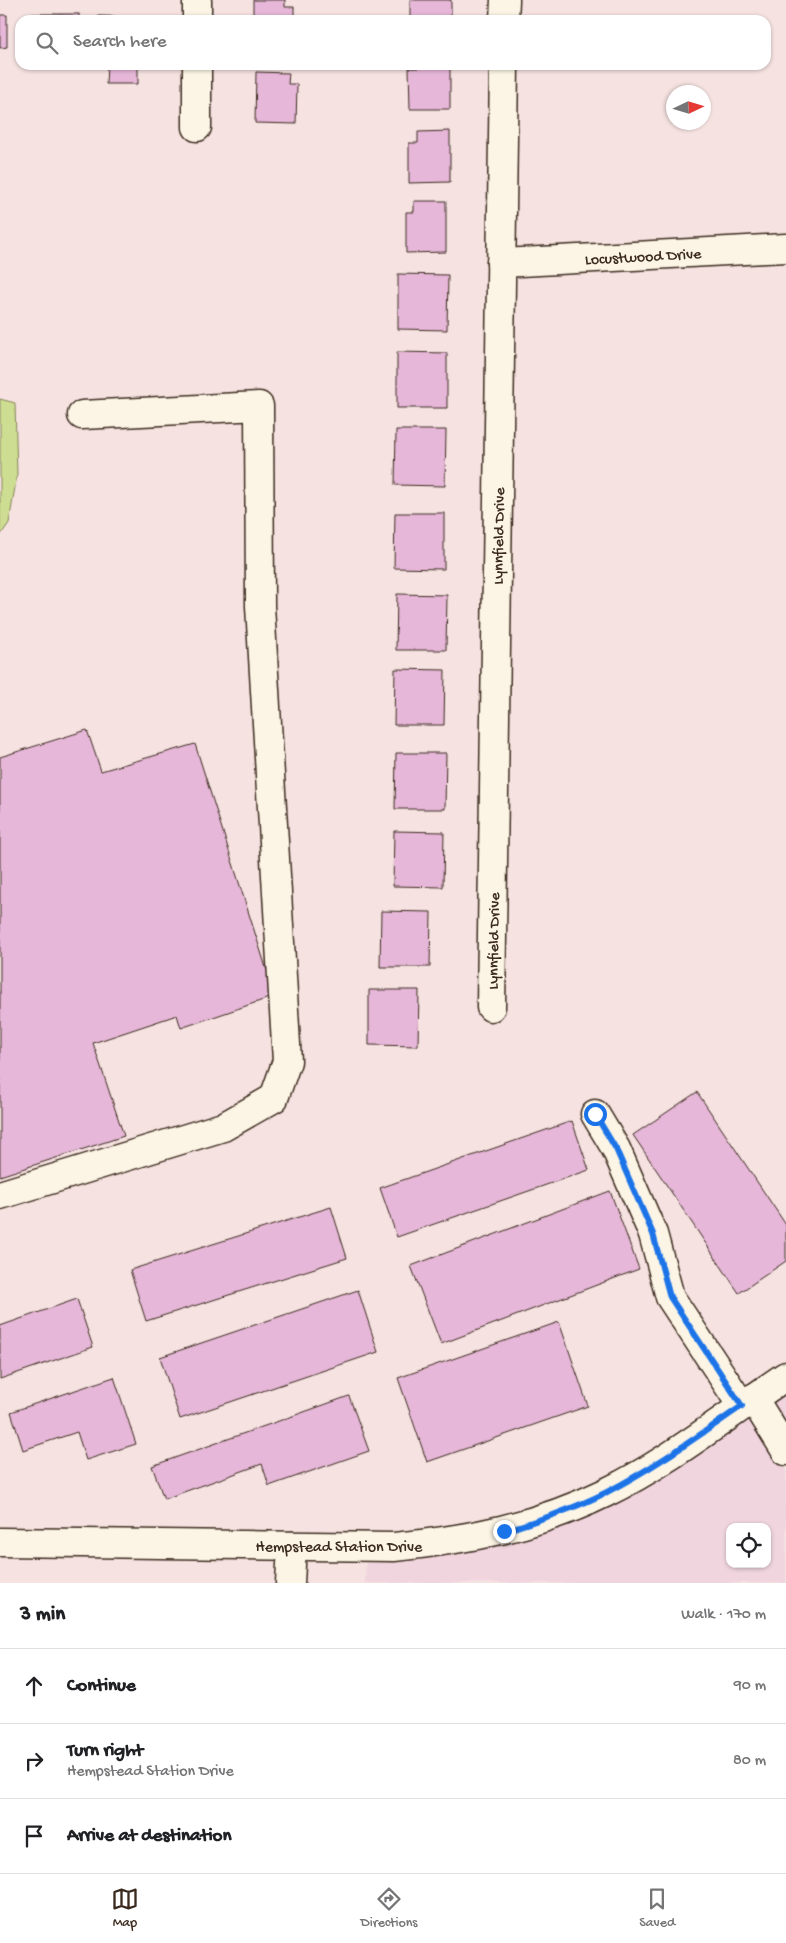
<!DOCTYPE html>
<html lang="en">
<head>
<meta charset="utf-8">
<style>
	:root { --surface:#fff; --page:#f6f6f6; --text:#202124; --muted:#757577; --line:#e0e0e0; --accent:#3b2a1e }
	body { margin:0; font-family:"Gochi Hand",sans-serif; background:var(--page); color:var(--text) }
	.controls { position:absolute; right:15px; bottom:15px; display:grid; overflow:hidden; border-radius:10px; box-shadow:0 1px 4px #0004 }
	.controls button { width:45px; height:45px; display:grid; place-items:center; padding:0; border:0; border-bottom:1px solid var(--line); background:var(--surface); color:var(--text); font:25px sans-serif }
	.compass { position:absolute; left:666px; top:85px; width:45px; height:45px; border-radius:50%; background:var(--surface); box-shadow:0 1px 4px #0004; rotate:86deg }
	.stop { position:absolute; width:15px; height:15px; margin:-11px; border:4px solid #1a73e8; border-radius:50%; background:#fff }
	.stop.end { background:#1a73e8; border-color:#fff; box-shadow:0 1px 5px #0008 }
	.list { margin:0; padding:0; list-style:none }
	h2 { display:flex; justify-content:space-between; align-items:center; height:65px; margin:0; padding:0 20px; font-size:21px }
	h2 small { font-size:16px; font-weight:400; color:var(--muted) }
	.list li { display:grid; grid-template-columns:32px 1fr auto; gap:15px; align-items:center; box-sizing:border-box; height:75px; padding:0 20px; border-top:1px solid var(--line) }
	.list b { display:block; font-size:19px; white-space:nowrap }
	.list p { margin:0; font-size:16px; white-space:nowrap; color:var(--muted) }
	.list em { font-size:16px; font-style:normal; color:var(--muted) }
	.icon { flex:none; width:28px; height:28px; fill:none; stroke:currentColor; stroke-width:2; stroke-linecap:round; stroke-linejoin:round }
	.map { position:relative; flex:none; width:786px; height:1583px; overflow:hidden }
	.search { position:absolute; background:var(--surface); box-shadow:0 1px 4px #0004; left:15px; right:15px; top:15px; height:55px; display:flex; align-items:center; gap:12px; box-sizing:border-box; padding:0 18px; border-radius:15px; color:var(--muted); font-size:19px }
	.sheet { height:290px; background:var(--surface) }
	nav { display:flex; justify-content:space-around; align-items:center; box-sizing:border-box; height:70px; border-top:1px solid var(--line); background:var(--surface); font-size:14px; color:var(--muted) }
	nav a { display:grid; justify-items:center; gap:2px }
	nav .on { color:var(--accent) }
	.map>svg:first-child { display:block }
</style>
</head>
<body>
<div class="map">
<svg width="786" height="1583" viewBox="0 0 786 1583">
	<rect width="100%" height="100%" fill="#f5e2e1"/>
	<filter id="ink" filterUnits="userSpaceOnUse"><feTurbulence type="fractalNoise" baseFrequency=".02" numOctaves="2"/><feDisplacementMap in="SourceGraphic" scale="10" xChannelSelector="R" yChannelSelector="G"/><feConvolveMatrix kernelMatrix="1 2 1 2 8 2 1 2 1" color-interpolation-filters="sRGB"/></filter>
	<g filter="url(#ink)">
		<path fill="#f0d5de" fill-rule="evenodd" d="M786,1377V1583H365L366,1547L606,1493ZM730,1527H767V1564H730Z"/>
		<path fill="#cddd91" stroke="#848458" d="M0,399L15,403L17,475L9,523L0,536Z"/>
		<g fill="#e6b7d8" stroke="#3b2a1e">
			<path d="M253,0H285V7H294V20H253Z"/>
			<rect x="410" y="0" width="41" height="20"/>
			<rect x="28" y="14" width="51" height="6"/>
			<path d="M0,15H7V47L0,48Z"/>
			<path d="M98,16L139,17V20H98Z"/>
			<path d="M107,65H138V84H106Z"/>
			<path d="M418,65H450V109H410L409,68H418Z"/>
			<path d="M256,72L289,73L288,84H297L296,124L255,123Z"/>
			<path d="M450,131V182L409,183V143H418V132Z"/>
			<path d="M414,201H446V252L406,253V212H414Z"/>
			<path d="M398,274L448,275L447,330L398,329Z"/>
			<path d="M397,352L447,353V408H397Z"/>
			<path d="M396,430H446L445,486L395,485Z"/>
			<path d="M395,513H444V569L394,568Z"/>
			<path d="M397,594L447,595L446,650H396Z"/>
			<path d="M395,669L445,670L444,725H394Z"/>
			<path d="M87,730L101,771L195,744L275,996L181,1028L177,1015L93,1043L124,1136L0,1176V757Z"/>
			<path d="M396,753H446L445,809H395Z"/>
			<path d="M394,831L444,832L443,887L393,886Z"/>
			<path d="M381,911L431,912L430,967H380Z"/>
			<path d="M369,990H419L418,1046L369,1045Z"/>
			<path d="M697,1092L786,1225V1261L739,1293L633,1135Z"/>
			<path d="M572,1121L589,1170L397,1237L380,1188Z"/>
			<path d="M610,1191L639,1269L441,1344L411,1266Z"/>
			<path d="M331,1207L347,1258L146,1321L130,1270Z"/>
			<path d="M358,1290L378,1352L180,1419L160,1357Z"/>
			<path d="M77,1299L93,1347L0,1379V1326Z"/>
			<path d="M559,1322L588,1406L427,1462L398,1378Z"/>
			<path d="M114,1377L136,1444L86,1460L77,1432L23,1450L11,1412Z"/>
			<path d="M349,1396L369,1451L269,1486L262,1464L164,1499L152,1466Z"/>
		</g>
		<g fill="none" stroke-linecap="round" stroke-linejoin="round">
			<defs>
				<g id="minor">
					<path d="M197,0V20"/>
					<path d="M504,20L505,0"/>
					<path d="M197,65V127"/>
					<path d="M501,263L786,248"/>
					<path d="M491,1007L504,65"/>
					<path d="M595,1114L616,1149L653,1234L670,1297L742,1406"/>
					<path d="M0,1195L223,1127L274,1098L287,1061L260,606L259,406L82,415"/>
					<path d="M753,1398L786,1451"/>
					<path d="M0,1542L394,1547C467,1540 538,1526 605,1493C669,1462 726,1416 786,1376"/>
					<path d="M290,1583L292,1546"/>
				</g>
			</defs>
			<use href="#minor" stroke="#3b2a1e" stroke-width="31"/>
			<use href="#minor" stroke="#fcf5e5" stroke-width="28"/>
		</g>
	</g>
	<g fill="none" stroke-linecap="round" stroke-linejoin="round" filter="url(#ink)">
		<path stroke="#1a73e8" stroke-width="6" d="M504,1531C539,1520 574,1509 607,1492C655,1467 698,1436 742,1406L670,1297L653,1234L616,1149L595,1114"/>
	</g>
	<g text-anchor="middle" stroke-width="4" stroke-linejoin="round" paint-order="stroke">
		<g font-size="16" fill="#3b2a1e" stroke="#fcf5e5">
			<text transform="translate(643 255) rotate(-3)" y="6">Locustwood Drive</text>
			<text transform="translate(497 536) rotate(-89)" y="6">Lynnfield Drive</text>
			<text transform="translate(492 941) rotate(-89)" y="6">Lynnfield Drive</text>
			<text x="339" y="1551">Hempstead Station Drive</text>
		</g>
	</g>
</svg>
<div class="controls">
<button><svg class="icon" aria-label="locate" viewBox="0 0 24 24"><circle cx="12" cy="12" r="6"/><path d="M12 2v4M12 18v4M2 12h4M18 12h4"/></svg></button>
</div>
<svg class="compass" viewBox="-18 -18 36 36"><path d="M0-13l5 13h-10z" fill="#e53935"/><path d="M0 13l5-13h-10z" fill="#757577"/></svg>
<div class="stop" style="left:595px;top:1114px"></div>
<div class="stop end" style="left:504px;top:1531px"></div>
<div class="search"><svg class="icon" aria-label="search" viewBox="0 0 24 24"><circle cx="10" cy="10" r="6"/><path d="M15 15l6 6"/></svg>Search here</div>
</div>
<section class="sheet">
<h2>3 min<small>Walk · 170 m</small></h2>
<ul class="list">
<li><svg class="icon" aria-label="ahead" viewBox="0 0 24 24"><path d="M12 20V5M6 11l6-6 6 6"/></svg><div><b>Continue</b></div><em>90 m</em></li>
<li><svg class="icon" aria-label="right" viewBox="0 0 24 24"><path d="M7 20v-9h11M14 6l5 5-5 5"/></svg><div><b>Turn right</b><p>Hempstead Station Drive</p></div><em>80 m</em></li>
<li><svg class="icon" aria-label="arrive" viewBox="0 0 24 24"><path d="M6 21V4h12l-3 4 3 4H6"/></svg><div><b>Arrive at destination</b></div></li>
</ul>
</section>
<nav>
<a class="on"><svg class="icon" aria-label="map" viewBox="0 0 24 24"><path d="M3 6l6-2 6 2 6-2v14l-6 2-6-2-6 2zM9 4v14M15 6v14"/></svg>Map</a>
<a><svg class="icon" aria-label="directions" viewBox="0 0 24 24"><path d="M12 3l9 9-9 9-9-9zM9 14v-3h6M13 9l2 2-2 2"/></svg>Directions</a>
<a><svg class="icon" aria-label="saved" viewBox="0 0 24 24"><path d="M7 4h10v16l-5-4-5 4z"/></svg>Saved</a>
</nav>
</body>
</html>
